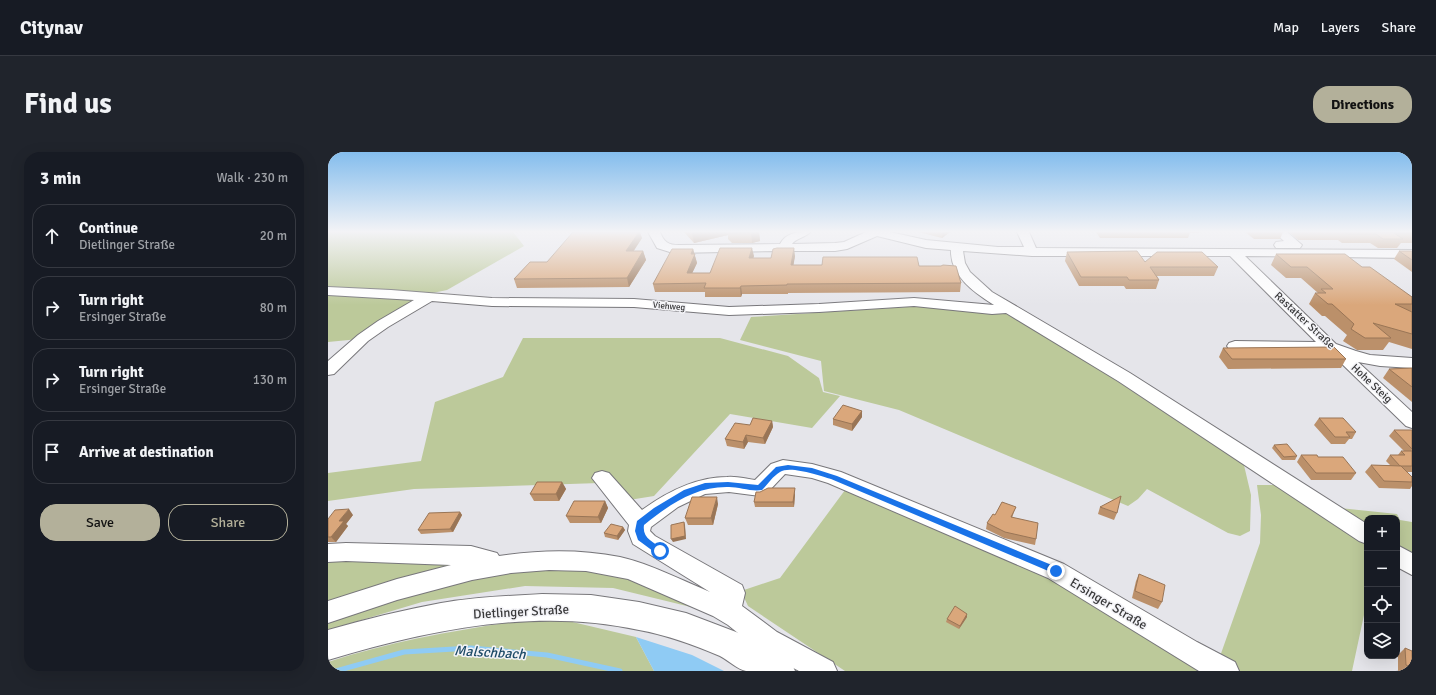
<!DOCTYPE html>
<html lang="en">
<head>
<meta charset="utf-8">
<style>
	:root { --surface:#171b24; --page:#20242c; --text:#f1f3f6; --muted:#9ea1a6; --line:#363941; --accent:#b3b09a }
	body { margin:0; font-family:Signika,sans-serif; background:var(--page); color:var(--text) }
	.controls { position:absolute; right:12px; bottom:12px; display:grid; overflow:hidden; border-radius:8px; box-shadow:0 4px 16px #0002 }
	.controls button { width:36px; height:36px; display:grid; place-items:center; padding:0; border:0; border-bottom:1px solid var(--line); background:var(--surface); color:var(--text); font:20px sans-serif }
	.stop { position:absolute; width:12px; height:12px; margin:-9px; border:3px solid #1a73e8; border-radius:50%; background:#fff }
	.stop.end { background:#1a73e8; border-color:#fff; box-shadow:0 1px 4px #0008 }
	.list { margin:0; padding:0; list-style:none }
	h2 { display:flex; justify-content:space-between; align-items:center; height:52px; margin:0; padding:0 16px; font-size:17px }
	h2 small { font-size:13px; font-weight:400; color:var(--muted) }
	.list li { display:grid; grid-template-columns:26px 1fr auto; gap:12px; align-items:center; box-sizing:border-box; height:64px; margin:0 8px 8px; padding:0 8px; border:1px solid var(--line); border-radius:16px }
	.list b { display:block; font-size:15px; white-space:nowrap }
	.list p { margin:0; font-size:13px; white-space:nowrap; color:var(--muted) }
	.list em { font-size:13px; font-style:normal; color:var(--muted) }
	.actions { display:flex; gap:8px; padding:12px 16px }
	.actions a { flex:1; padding:9px 0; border:1px solid var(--accent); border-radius:16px; text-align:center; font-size:14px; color:var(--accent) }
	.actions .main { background:var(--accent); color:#111 }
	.icon { flex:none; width:22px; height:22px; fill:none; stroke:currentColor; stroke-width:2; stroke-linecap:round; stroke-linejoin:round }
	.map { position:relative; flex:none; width:1084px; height:519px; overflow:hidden; border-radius:16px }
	header { display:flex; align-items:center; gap:24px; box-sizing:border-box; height:56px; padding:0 20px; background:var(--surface); border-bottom:1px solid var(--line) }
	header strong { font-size:19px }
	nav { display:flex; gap:22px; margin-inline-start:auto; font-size:14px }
	.intro { display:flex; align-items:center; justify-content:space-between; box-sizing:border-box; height:96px; padding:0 24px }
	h1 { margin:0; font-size:28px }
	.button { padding:10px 18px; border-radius:16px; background:var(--accent); color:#111; font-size:14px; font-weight:700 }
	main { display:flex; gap:24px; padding:0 24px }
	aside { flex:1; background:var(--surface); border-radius:16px; box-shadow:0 4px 16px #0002 }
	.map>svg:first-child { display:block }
</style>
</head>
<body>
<header>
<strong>Citynav</strong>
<nav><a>Map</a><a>Layers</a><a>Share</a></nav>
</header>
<div class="intro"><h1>Find us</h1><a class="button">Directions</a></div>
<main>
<aside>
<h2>3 min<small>Walk · 230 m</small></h2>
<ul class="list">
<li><svg class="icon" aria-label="ahead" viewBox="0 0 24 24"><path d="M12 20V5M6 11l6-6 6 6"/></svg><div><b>Continue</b><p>Dietlinger Straße</p></div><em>20 m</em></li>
<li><svg class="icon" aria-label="right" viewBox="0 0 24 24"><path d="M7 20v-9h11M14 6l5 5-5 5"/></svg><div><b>Turn right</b><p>Ersinger Straße</p></div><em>80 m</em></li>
<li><svg class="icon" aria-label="right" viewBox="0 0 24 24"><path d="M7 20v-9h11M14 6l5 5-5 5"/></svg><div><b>Turn right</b><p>Ersinger Straße</p></div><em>130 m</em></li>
<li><svg class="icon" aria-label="arrive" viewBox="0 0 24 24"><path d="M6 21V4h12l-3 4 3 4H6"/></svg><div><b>Arrive at destination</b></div></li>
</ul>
<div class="actions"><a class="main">Save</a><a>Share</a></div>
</aside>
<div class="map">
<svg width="1084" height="519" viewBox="0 0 1084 519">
	<rect width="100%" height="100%" fill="#e5e5ea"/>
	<g fill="#bcc99a">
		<path d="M0,80H185L196,94L119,138L100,142L31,187L0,190Z"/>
		<path d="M595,154L683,162L751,204L886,293L915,309L923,343L922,379L912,384L900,381L819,337L810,347L800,354L571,258L496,239L493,209L412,188L423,165Z"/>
		<path d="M195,186H392L460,204L491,226L495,240L512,244L484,276L402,262L326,344L301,348L272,331L86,337L0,349V321L93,309L107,250L175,225Z"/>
		<path d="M929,333H951L1039,393V456L1036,463L1024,519H908L890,510L932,391L933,363Z"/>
		<path d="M520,334L729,424L887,519H517L420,454L413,439L452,426Z"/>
		<path d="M1002,355L1069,362L1072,368L1084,370V408L1069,398V366H1039V378Z"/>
		<path d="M0,405L148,408L0,454Z"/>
		<path d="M208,415L289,421L367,456L285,436L197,434L94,450L0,478V465L105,432Z"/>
		<path d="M197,468H236L308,485L326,519H0V510C64,489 130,478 197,468Z"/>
	</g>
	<path fill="#8fcbf4" d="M308,485L364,503L396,519H326Z"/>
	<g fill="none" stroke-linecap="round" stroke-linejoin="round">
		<path stroke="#8fcbf4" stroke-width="5" d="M8,519L76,500L143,496L219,503L292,519"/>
		<defs>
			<g id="minor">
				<path d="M320,80H332C336,90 340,93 351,93L452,92C459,80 469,80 482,80C477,86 468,86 464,92L507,91L516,90L538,80H562L598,88L670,95H696L689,80H701L708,96L1084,98V106L917,104L1008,192L1028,199L1042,203L1084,206V216L1052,214L1030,210L1084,260V276L1078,274L1013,211L998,200L907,199L901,197L899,194L901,191L907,189L988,190L902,104H704L635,99L637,111L642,120L664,140L802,221L1039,372V392L1031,389L790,229L678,161L664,162L586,154L491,160L401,163L306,155L164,154L104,149L60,175L40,189L6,222L0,223V209L30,183L50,169L86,148L0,143V135L63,138L164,146L306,147L401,155L491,152L586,146L666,153C647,141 622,124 623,98L598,96L549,84L519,97L507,99H460L455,101L451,99L345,101L329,96Z"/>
				<path d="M946,80H959L974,93L972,96H948L946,93L948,90L956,89Z"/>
				<path d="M455,308L484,312L513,320L736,412L869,490L907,510L911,519H871L720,426L500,331L484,326L457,322L439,341L432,344L401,340L377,342L350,355L323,375L322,379L327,384L414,433L417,441L414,454L449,480L505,510L509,519H471L431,498L400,473L385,464L300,427L258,419L221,418L183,421L144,428L69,448L0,471V449L69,427L123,413L18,409L0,410V392L18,391L143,394L169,401L171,404C210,398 252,397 292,405C323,412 353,428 382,440L305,392L300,379L301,373L264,326L267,321L274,319L281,321L314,358C339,340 368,325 399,325C409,324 418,327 427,328L443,312Z"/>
				<path d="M1069,393L1084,401V423L1069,415Z"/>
			</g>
			<path id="major" d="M214,442L263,443L311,450L358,461L416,483L462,508L467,519C456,519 427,519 418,519C409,517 400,508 392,504C366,493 339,483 311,478C207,455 100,478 0,508V478C38,467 75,458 113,451C147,445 180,444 214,442Z"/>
		</defs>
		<use href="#minor" stroke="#78777b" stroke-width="2"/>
		<use href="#major" stroke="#78777b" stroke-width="2"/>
		<use href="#minor" fill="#fff" fill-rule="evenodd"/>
		<use href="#major" fill="#fff" fill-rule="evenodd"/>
	</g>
	<g fill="#bb906a">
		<path d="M356,80H431L432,89L424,91H404L400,87V83L366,91Z"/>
		<path d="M590,80H622L614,86Z"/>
		<path d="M768,80H872L871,81H862L860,86H772Z"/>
		<path d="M917,80H955L952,87H926Z"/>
		<path d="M961,80H1084V91H1073L1069,96H1050L1042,91H1014L1010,88H970Z"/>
		<path d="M314,86L305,99H315L318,108L301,135L189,136L186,127L219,110Z"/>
		<path d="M365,97L369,111L364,121H382L426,104L425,106H443L467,104L465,113L591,114L633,131L632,140L460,141V142H414L413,145H377V140H327L325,132Z"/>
		<path d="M1071,99H1084V120L1066,107Z"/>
		<path d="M739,100L817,110L890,115L886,124H829L831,128L828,137H798L796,134H751L737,109Z"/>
		<path d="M948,102L1034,115L1084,145V197L1061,190L1055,198H1029L1015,189L1019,183L997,164H994L981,152L987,141H990L973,126H958L943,113Z"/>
		<path d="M895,196L1018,207L1013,216L900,217L891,205Z"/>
		<path d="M1084,216V250L1055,226L1061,217Z"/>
		<path d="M534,259V265L524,279L505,273V267Z"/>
		<path d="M991,266L1028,280L1024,287H1021L1017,292H1003L986,273Z"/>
		<path d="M444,269L445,275L437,292L420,290L416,297L399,294L397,287L422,273Z"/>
		<path d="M1066,278H1084V320H1079L1084,325V334L1082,337L1051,336L1037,320L1043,313H1062L1058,309L1062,303H1070L1073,299H1076L1061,284Z"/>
		<path d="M946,293L969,304L967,308H954L944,296Z"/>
		<path d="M973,303L990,305L1028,321L1023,328H983L969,310Z"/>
		<path d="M234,330L238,337L231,349H206L202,342Z"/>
		<path d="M432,340L467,342L466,355H427L426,350Z"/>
		<path d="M277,349L280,356L273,371H242L238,364Z"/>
		<path d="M390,352L385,373H360L357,366Z"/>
		<path d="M688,355L686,360L684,366L708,387L707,393L676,386L658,377L659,371L667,363Z"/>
		<path d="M772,355L789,361L786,368L770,362Z"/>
		<path d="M132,360L134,363L125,380L93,382L90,378Z"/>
		<path d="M25,363L18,372L20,374L8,390H0V367Z"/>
		<path d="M295,375L297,378L290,388L277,385L276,381Z"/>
		<path d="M811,422L834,450L830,457L804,446L808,429Z"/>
		<path d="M639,462V465L631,477L618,470L619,467Z"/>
		<path d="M1077,496L1084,499V519H1070V503Z"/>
	</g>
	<g fill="#997556">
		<path d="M311,80H312L314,86L300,108L298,99Z"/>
		<path d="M367,80H399L400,83L366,91L364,81Z"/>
		<path d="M423,80H431L432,89L424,91Z"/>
		<path d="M615,80H622L614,86Z"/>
		<path d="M424,96L426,104L423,114L421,106Z"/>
		<path d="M466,96L467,104L464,122L463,113Z"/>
		<path d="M365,97L369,111L360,130L359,121L363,102Z"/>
		<path d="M315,99L318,108L301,135L299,126Z"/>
		<path d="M413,134L414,142L413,145L412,136Z"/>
		<path d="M534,259V265L524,279V272Z"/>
		<path d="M444,269L445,275L437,292L435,286Z"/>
		<path d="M418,283L420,290L416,297L415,290Z"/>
		<path d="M234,330L238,337L231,349L228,342Z"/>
		<path d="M467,336V342L466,355L465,350Z"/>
		<path d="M389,345L390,352L385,373L383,366Z"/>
		<path d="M277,349L280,356L273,371L270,365Z"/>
		<path d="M21,357L25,363L18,372L20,374L8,390L3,385L11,369Z"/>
		<path d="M132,360L134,363L125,380L122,377Z"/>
		<path d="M356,370L357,373L358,387L345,390L343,387Z"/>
		<path d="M295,375L297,378L290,388L289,384Z"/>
		<path d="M639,462V465L631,477L632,474Z"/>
	</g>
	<g fill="#daa77b" stroke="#997556">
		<path d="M245,80H311L298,99H315L299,126L186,127L202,110H219Z"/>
		<path d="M401,80H425L402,81Z"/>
		<path d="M1017,80H1084V81H1066L1075,87H1055L1048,82H1020Z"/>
		<path d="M392,96H424L421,106H443L445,97L449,96H466L463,113H494L495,105H589L591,114H613L615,113L628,114L633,131L459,132V133L413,134L412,136H376L378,131L325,132L344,97H365L363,102H367L359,121H382Z"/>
		<path d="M809,99L817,110L829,100H874L890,115H822L831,128H801L799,125H753L739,100Z"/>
		<path d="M1071,99H1084V108Z"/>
		<path d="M948,102H1017L1034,115H1042L1084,145V152H1067L1084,160V182L1045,171L1063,186H1037L1023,177L1026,172L1004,152H1000L987,141H998L993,137H1005L979,115H963Z"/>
		<path d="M1006,195L1018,207H904L895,196Z"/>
		<path d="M1084,216V235L1061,217Z"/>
		<path d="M515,253L534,259L524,272L505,267Z"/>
		<path d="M425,266L444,269L435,286L418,283L415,290L397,287L407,271L422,273Z"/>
		<path d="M991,266H1015L1028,280H1018L1022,285H1007Z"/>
		<path d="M1066,278H1084V297Z"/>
		<path d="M959,292L969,304L956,305L946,293Z"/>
		<path d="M1073,299H1084V314H1072L1062,303H1077Z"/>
		<path d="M973,303H989L990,305H1015L1028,321H988Z"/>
		<path d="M1043,313L1073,314L1084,325V330L1056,329Z"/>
		<path d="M209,330H234L228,342H202Z"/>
		<path d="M440,336H467L465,350H426L428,340H432Z"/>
		<path d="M793,344L789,361L772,355Z"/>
		<path d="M364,345H389L383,366H357Z"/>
		<path d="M246,349H277L270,365L238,364Z"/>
		<path d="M674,350L688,355L683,365L710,371L708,387L677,380L659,371L665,362L667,363Z"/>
		<path d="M21,357L11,369H16L3,385H0V367L7,358Z"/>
		<path d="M132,360L122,377L90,378L101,361Z"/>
		<path d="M356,370L357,384L343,387V373Z"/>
		<path d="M283,372L295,375L289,384L276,381Z"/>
		<path d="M811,422L837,433L834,450L807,439Z"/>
		<path d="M627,454L639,462L632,474L619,467Z"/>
		<path d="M1077,496L1084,499V516L1078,513Z"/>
	</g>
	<linearGradient id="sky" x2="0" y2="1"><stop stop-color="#84bded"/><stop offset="0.52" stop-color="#f3f3f6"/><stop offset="1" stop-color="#f3f3f6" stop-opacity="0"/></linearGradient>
	<rect width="1084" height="153" fill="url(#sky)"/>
	<path fill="#1a73e8" d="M460,313L484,316L509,324L731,416L732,419L728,422L725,421L503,327C492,324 462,313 452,320C445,324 440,332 434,338C424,340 411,335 401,335C367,334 341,353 316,373C314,386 325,390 335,397L336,399L335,402H329L310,388L307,379L309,369L326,356L356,338L377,331L400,330L430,333L448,315Z"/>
	<g text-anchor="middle" stroke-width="3" stroke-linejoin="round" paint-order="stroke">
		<g font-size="9" fill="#3a3a3b" stroke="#f3f3f7">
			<text transform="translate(341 154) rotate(5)" y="3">Viehweg</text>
		</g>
		<g font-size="11" fill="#3a3a3b" stroke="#f3f3f7">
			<text transform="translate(977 168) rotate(43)" y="4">Rastatter Straße</text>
			<text transform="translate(1044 231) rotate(43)" y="4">Hohe Steig</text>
		</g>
		<g font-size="13" fill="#3a3a3b" stroke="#f3f3f7">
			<text transform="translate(781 451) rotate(31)" y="5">Ersinger Straße</text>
			<text transform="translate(193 459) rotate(-3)" y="5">Dietlinger Straße</text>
		</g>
		<g font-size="14" font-style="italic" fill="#1d4b67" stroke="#f3f3f7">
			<text transform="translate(162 500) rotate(3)" y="5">Malschbach</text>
		</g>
	</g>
</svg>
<div class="controls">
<button>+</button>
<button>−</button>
<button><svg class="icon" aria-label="locate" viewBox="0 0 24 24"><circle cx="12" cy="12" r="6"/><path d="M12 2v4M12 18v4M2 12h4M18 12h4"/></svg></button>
<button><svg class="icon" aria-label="layers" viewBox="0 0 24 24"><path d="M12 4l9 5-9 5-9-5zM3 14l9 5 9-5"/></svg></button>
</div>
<div class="stop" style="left:332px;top:399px"></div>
<div class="stop end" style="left:728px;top:419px"></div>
</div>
</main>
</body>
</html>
